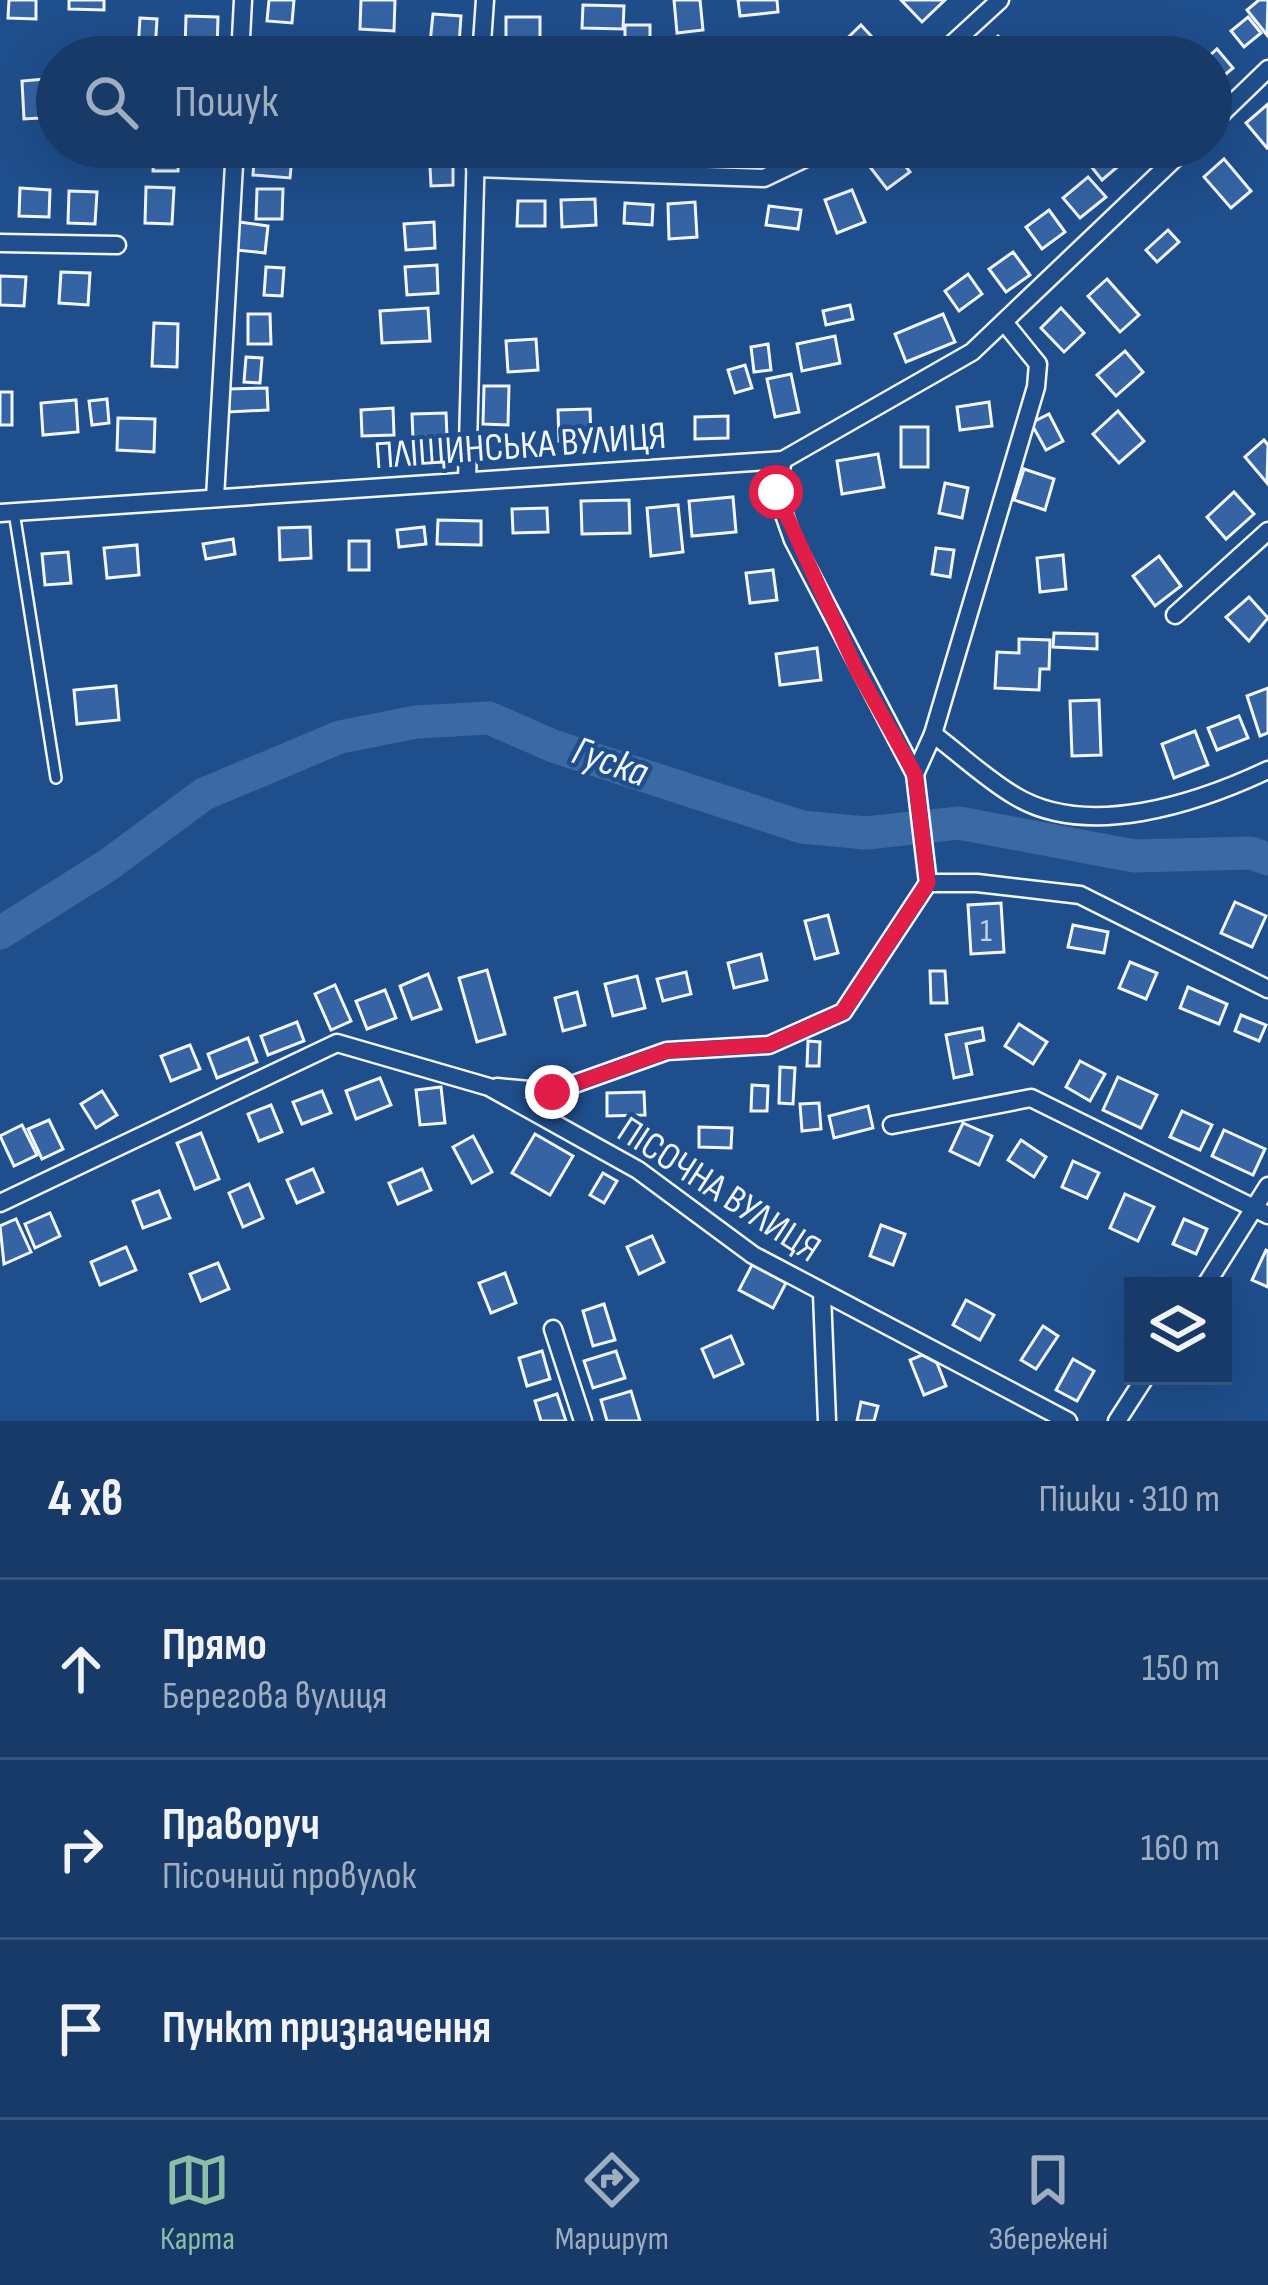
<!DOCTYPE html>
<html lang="uk">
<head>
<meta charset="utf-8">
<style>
	:root { --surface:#173a69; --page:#20416f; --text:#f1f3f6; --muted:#9eadc0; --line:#36547d; --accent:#8abfa5 }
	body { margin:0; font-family:"Sofia Sans Condensed",sans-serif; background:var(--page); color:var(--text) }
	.controls { position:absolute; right:36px; bottom:36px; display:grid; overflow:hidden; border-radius:0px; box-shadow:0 12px 48px #0002 }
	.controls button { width:108px; height:108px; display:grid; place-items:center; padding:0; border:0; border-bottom:3px solid var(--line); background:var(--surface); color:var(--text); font:60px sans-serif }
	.stop { position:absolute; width:36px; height:36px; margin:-27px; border:9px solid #e11d48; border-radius:50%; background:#fff }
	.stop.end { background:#e11d48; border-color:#fff; box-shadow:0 3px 12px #0008 }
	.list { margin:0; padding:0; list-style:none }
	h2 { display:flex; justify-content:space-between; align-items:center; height:156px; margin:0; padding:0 48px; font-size:51px }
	h2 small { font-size:39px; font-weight:400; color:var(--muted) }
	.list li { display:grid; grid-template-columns:78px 1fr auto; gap:36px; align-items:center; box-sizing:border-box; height:180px; padding:0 48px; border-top:3px solid var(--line) }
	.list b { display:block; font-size:45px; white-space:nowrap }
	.list p { margin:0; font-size:39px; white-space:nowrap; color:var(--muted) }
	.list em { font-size:39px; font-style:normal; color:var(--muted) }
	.icon { flex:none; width:66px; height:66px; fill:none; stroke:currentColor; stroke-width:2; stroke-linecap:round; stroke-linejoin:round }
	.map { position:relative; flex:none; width:1268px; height:1421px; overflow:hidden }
	.search { position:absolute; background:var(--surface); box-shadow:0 12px 48px #0002; left:36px; right:36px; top:36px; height:132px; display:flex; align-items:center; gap:30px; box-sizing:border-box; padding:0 42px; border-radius:66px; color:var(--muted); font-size:45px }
	.sheet { height:696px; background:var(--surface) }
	nav { display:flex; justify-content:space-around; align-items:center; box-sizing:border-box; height:168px; border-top:3px solid var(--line); background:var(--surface); font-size:33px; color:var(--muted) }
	nav a { display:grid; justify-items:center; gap:6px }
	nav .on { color:var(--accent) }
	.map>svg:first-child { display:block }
</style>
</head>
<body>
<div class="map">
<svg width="1268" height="1421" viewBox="0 0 1268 1421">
	<rect width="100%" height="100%" fill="#1f4e8c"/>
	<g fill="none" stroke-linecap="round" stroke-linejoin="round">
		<path stroke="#3b69a3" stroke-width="33" d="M0,933L108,865L204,794L340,737L416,722L489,718L553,746L802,827L866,833L959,823L1134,856L1251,853L1268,859"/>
	</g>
	<g fill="#3563a3" stroke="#f2f6ff" stroke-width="3">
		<path d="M9,0H36V19L8,18Z"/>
		<path d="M69,0H104V10L69,9Z"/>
		<path d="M269,0H294L292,23L267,21Z"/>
		<path d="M361,0H395L394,31L360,29Z"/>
		<path d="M674,0H700L703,30L677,33Z"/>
		<path d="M738,0H777L778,12L740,16Z"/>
		<path d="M901,0H945L922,22Z"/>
		<path d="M1259,0H1268L1267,35L1247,10Z"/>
		<path d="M583,5L624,6L623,29L582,28Z"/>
		<path d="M433,14L461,16L459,45L430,43Z"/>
		<path d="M186,16L218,17L217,51H185Z"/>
		<rect x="506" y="17" width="34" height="26"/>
		<path d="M1248,17L1261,33L1244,47L1231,31Z"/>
		<path d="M140,18L157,19L155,52L138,51Z"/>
		<rect x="625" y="25" width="25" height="19"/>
		<path d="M861,25L884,50L877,57H836L832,53Z"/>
		<path d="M998,36L1016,57H979L977,54Z"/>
		<path d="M1217,49L1233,68L1211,86L1208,57Z"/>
		<path d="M57,78V117L24,119L22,81Z"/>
		<path d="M1268,104V147L1267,148L1246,123Z"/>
		<path d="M154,147H179L178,171H153Z"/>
		<path d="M255,147H293L290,178L253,175Z"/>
		<path d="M891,147L910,172L887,189L867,163Z"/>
		<path d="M1102,147H1133L1136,151L1102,180L1086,160Z"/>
		<path d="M1224,159L1251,191L1231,208L1204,177Z"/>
		<path d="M453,165V185L431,186L430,166Z"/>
		<path d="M1088,177L1106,197L1080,218L1063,198Z"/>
		<path d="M146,187L174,188L172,224L145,223Z"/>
		<path d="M20,188L50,190L49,217L19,216Z"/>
		<path d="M257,189H283L282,219H256Z"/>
		<path d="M852,190L865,222L837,233L825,200Z"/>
		<path d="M69,191L97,192L95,224L68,223Z"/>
		<path d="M595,199L596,225L562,227L561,200Z"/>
		<path d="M518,201H545V226H517Z"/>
		<path d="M695,202L697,237L669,239L668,204Z"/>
		<path d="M625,203L653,205L652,225L624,223Z"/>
		<path d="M769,206L801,210L798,229L766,225Z"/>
		<path d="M1049,210L1065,232L1042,249L1026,227Z"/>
		<path d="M239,222L268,226L265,253L236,250Z"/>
		<path d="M434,222L435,248L406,250L404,224Z"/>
		<path d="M1168,230L1179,242L1157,262L1146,250Z"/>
		<path d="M1013,252L1030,275L1006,292L989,269Z"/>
		<path d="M437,265L438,293L407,295L405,267Z"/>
		<path d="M266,267L284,268L282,296L264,295Z"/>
		<path d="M61,272L90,273L88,305L59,303Z"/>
		<path d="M968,274L982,294L959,311L945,291Z"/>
		<path d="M0,276L26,277L24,306L0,305Z"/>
		<path d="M1107,279L1139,315L1120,332L1088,296Z"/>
		<path d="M850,305L853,319L826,325L823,311Z"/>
		<path d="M428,308L430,341L382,343L380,311Z"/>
		<path d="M1061,308L1084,333L1064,352L1041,328Z"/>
		<path d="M248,314H270L271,344H248Z"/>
		<path d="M943,314L955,342L906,362L895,334Z"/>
		<path d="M154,323L178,324L177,367L152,366Z"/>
		<path d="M835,336L840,363L802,371L797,344Z"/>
		<path d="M536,339L538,370L508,372L506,341Z"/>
		<path d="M768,344L771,370L754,372L751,347Z"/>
		<path d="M1125,351L1143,372L1116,396L1097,375Z"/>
		<path d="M246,357L262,358L260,383L244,382Z"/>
		<path d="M745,365L752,388L735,393L728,370Z"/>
		<path d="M791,374L799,412L775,417L767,379Z"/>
		<path d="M484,386H509L508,425L483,424Z"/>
		<path d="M267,388L268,410L229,412L228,389Z"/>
		<rect x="0" y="392" width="12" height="33"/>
		<path d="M107,399L109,423L92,425L89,401Z"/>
		<path d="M76,400L78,432L43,435L41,403Z"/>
		<path d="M989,402L992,426L960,430L957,407Z"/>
		<path d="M393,408L394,435L362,436L361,410Z"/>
		<path d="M590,409L591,440L559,441L558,410Z"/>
		<path d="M1118,411L1144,441L1119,463L1093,434Z"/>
		<path d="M446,413L447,436L413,438L412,414Z"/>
		<path d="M1049,414L1063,441L1046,450L1031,423Z"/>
		<path d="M728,416V438L695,439V417Z"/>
		<path d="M118,418L155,419L154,452L117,450Z"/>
		<rect x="901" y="427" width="27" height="40"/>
		<path d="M1264,440L1268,445L1267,483L1245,457Z"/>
		<path d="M878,454L884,487L842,494L837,461Z"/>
		<path d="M1024,469L1054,479L1045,510L1014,500Z"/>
		<path d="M945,483L968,488L962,518L939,513Z"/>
		<path d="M1234,492L1254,514L1226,539L1207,517Z"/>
		<path d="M733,497L736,532L692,536L689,501Z"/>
		<path d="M629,500L630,533L582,534L581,501Z"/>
		<path d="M678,505L683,552L651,556L647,508Z"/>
		<path d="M547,508L548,532L513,533L512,509Z"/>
		<path d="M438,520L481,521V545L437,544Z"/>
		<path d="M310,527L311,558L280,560L279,528Z"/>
		<path d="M424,527L426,544L399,547L397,530Z"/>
		<path d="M233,539L235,554L206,559L203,544Z"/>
		<rect x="349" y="541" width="20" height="29"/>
		<path d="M137,545L139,575L107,578L104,548Z"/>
		<path d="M936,548L954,550L950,577L932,574Z"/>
		<path d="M68,552L71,583L45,585L42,554Z"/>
		<path d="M1063,555L1066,589L1040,592L1037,558Z"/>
		<path d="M1159,556L1181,586L1155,606L1133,576Z"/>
		<path d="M773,570L777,600L750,603L746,573Z"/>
		<path d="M1249,597L1268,618L1249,641L1226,617Z"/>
		<path d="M1054,633L1097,634V649L1053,647Z"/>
		<path d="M1019,639L1050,640L1049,669H1040L1039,690L995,688L997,652L1019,653Z"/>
		<path d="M817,648L821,680L780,685L776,654Z"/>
		<path d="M116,686L119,720L77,724L74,690Z"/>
		<path d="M1268,688V733L1260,736L1247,696Z"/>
		<path d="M1099,700L1101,755L1072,756L1070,701Z"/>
		<path d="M1239,716L1248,738L1217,750L1208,728Z"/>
		<path d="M1195,731L1208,765L1174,778L1162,744Z"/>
		<path d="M1235,902L1266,916L1252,947L1221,933Z"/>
		<path d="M1001,903L1004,952L971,954L968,905Z"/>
		<path d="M828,915L838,953L815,959L805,921Z"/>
		<path d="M1073,925L1108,932L1104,953L1068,947Z"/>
		<path d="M761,954L767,980L734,988L728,963Z"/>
		<path d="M1130,962L1157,973L1146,999L1119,988Z"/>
		<path d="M487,970L505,1034L477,1042L459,978Z"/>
		<path d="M930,971H945L947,1003H931Z"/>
		<path d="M686,972L691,994L663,1001L657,979Z"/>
		<path d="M428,974L441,1009L412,1019L400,986Z"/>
		<path d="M637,976L645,1008L613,1016L605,984Z"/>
		<path d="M335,985L351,1021L331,1030L315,994Z"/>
		<path d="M1188,987L1227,1004L1219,1024L1180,1008Z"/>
		<path d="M385,990L396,1018L367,1029L356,1001Z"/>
		<path d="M577,992L585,1025L563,1031L555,998Z"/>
		<path d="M1241,1015L1266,1025L1259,1041L1235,1031Z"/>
		<path d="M297,1022L304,1041L268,1055L261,1036Z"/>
		<path d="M1019,1024L1047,1042L1033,1064L1005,1046Z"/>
		<path d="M982,1028L984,1040L966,1044L972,1074L954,1078L946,1035Z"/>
		<path d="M248,1038L257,1062L217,1078L208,1054Z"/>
		<path d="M808,1041L820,1042L819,1066H807Z"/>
		<path d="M190,1045L200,1069L171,1081L161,1056Z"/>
		<path d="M1080,1061L1105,1074L1090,1101L1066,1087Z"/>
		<path d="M780,1067L795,1068L793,1104L779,1103Z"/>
		<path d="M1118,1077L1157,1095L1141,1128L1103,1110Z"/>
		<path d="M380,1078L391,1105L356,1119L346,1091Z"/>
		<path d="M752,1085L768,1086L767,1111H751Z"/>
		<path d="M441,1087L445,1123L420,1125L416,1090Z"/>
		<path d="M102,1091L117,1115L96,1128L81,1104Z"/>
		<path d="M322,1091L331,1113L302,1124L293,1102Z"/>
		<path d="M644,1092L645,1115L607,1116V1093Z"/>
		<path d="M819,1103L821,1129L802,1131L800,1104Z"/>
		<path d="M271,1105L282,1132L259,1141L248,1114Z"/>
		<path d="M868,1106L873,1128L834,1138L829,1116Z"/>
		<path d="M1182,1111L1212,1125L1200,1150L1170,1137Z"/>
		<path d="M49,1120L63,1149L42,1159L28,1129Z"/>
		<path d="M963,1123L992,1136L979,1165L950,1151Z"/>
		<path d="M22,1125L37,1155L14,1166L0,1136Z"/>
		<path d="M699,1127L732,1128L731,1148L699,1147Z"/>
		<path d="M1224,1130L1265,1149L1253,1175L1212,1156Z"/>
		<path d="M201,1133L219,1179L195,1189L177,1143Z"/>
		<path d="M535,1134L573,1156L550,1195L512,1173Z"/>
		<path d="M473,1136L492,1172L472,1183L453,1147Z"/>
		<path d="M1021,1140L1046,1157L1034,1177L1008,1160Z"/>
		<path d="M1073,1161L1099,1173L1087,1198L1062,1187Z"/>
		<path d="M313,1169L323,1192L297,1203L287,1180Z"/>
		<path d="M422,1169L431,1190L398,1204L389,1183Z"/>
		<path d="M603,1173L617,1181L604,1203L590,1195Z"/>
		<path d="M249,1184L263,1218L243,1227L229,1193Z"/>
		<path d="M159,1191L170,1218L143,1228L133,1201Z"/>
		<path d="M1125,1194L1154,1207L1138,1241L1110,1228Z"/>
		<path d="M50,1213L60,1236L35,1248L25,1224Z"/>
		<path d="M16,1219L31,1252L4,1264L0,1226Z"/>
		<path d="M1184,1219L1207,1229L1196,1254L1173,1244Z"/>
		<path d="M881,1225L905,1234L893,1265L870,1256Z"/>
		<path d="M652,1236L664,1262L639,1274L627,1247Z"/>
		<path d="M126,1247L136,1270L100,1285L91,1262Z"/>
		<path d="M1266,1250L1268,1251V1287L1252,1280Z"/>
		<path d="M218,1263L229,1289L201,1301L190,1274Z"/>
		<path d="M752,1265L786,1283L773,1308L739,1290Z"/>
		<path d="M505,1273L516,1303L491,1313L479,1283Z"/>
		<path d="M966,1300L994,1315L980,1340L953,1325Z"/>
		<path d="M604,1304L615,1340L593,1346L583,1311Z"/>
		<path d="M1043,1326L1058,1336L1036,1369L1021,1360Z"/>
		<path d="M731,1336L743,1364L714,1377L702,1349Z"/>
		<path d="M542,1351L550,1379L527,1386L519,1358Z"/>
		<path d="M616,1351L625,1378L593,1388L584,1361Z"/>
		<path d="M922,1355L937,1363L946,1386L924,1395L910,1360Z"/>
		<path d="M1073,1359L1094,1371L1077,1401L1056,1390Z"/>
		<path d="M631,1391L640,1421H607L601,1400Z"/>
		<path d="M557,1394L566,1421H541L535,1401Z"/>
		<path d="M861,1402L878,1406L874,1421H857Z"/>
	</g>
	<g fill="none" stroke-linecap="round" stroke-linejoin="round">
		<defs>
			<path id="service" d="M14,512L56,778"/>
			<g id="minor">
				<path d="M240,57L243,0"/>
				<path d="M481,57L485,0"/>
				<path d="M938,57L1000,0"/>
				<path d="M1211,124L1268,69"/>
				<path d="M475,168L764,178L829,147"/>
				<path d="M0,243L117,245"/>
				<path d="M783,460L776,492L793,540L915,774L928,883"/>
				<path d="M467,481L476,147"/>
				<path d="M215,498L235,147"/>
				<path d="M0,513L783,460L972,352L1187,147"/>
				<path d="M1175,615L1268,531"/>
				<path d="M933,734C960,754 986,779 1015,796C1088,840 1198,803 1268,770"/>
				<path d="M915,774L933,734L1036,387L1038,364L1004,322"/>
				<path d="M928,883H977L1080,895L1268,989"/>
				<path d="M497,1087L552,1092L667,1051L769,1045L843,1012L928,883"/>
				<path d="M892,1125L1031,1098L1268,1215"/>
				<path d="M0,1203L337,1043L489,1087L638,1170L753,1255L1068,1421"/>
				<path d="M1205,1286L1268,1186"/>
				<path d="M822,1294L827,1421"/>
				<path d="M553,1329L583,1421"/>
				<path d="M1117,1421L1146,1376"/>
			</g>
		</defs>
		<use href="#service" stroke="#f2f6ff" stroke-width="14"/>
		<use href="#minor" stroke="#f2f6ff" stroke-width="21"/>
		<use href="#service" stroke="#1f4e8c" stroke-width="9"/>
		<use href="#minor" stroke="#1f4e8c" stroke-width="16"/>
	</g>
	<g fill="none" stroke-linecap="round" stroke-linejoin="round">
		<path stroke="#e11d48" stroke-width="15" d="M552,1092L667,1051L769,1045L843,1012L928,883L915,774L856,668L776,492"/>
	</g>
	<g text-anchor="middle" stroke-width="9" stroke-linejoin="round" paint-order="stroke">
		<g font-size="33" fill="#c3d1e8">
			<text x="986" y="941">1</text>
		</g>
		<g font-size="39" fill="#f2f6ff" stroke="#1f4e8c">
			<text transform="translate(520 444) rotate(-4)" y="14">ПЛІЩИНСЬКА ВУЛИЦЯ</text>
			<text transform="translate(720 1188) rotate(33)" y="14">ПІСОЧНА ВУЛИЦЯ</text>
		</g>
		<g font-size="42" font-style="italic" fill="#f2f6ff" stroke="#1f4e8c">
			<text transform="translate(611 760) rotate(19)" y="15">Гуска</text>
		</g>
	</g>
</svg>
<div class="controls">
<button><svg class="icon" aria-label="layers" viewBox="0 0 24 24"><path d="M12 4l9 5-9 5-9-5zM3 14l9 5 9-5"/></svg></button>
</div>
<div class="stop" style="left:776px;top:492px"></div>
<div class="stop end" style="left:552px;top:1092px"></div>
<div class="search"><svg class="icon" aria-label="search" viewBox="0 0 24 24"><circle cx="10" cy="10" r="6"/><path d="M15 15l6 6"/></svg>Пошук</div>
</div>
<section class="sheet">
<h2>4 хв<small>Пішки · 310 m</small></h2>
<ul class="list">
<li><svg class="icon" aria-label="ahead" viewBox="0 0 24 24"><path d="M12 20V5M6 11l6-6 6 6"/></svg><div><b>Прямо</b><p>Берегова вулиця</p></div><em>150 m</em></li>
<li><svg class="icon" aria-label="right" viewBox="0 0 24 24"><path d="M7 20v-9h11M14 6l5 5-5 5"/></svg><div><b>Праворуч</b><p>Пісочний провулок</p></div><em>160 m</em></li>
<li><svg class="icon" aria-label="arrive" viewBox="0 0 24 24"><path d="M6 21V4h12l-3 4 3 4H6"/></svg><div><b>Пункт призначення</b></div></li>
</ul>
</section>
<nav>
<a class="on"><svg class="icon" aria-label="map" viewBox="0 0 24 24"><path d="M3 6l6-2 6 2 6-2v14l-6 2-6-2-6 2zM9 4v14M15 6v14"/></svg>Карта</a>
<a><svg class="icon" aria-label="directions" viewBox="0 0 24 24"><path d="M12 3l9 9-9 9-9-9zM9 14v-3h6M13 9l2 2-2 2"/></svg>Маршрут</a>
<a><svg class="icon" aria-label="saved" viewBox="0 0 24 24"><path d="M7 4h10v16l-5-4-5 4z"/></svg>Збережені</a>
</nav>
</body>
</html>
